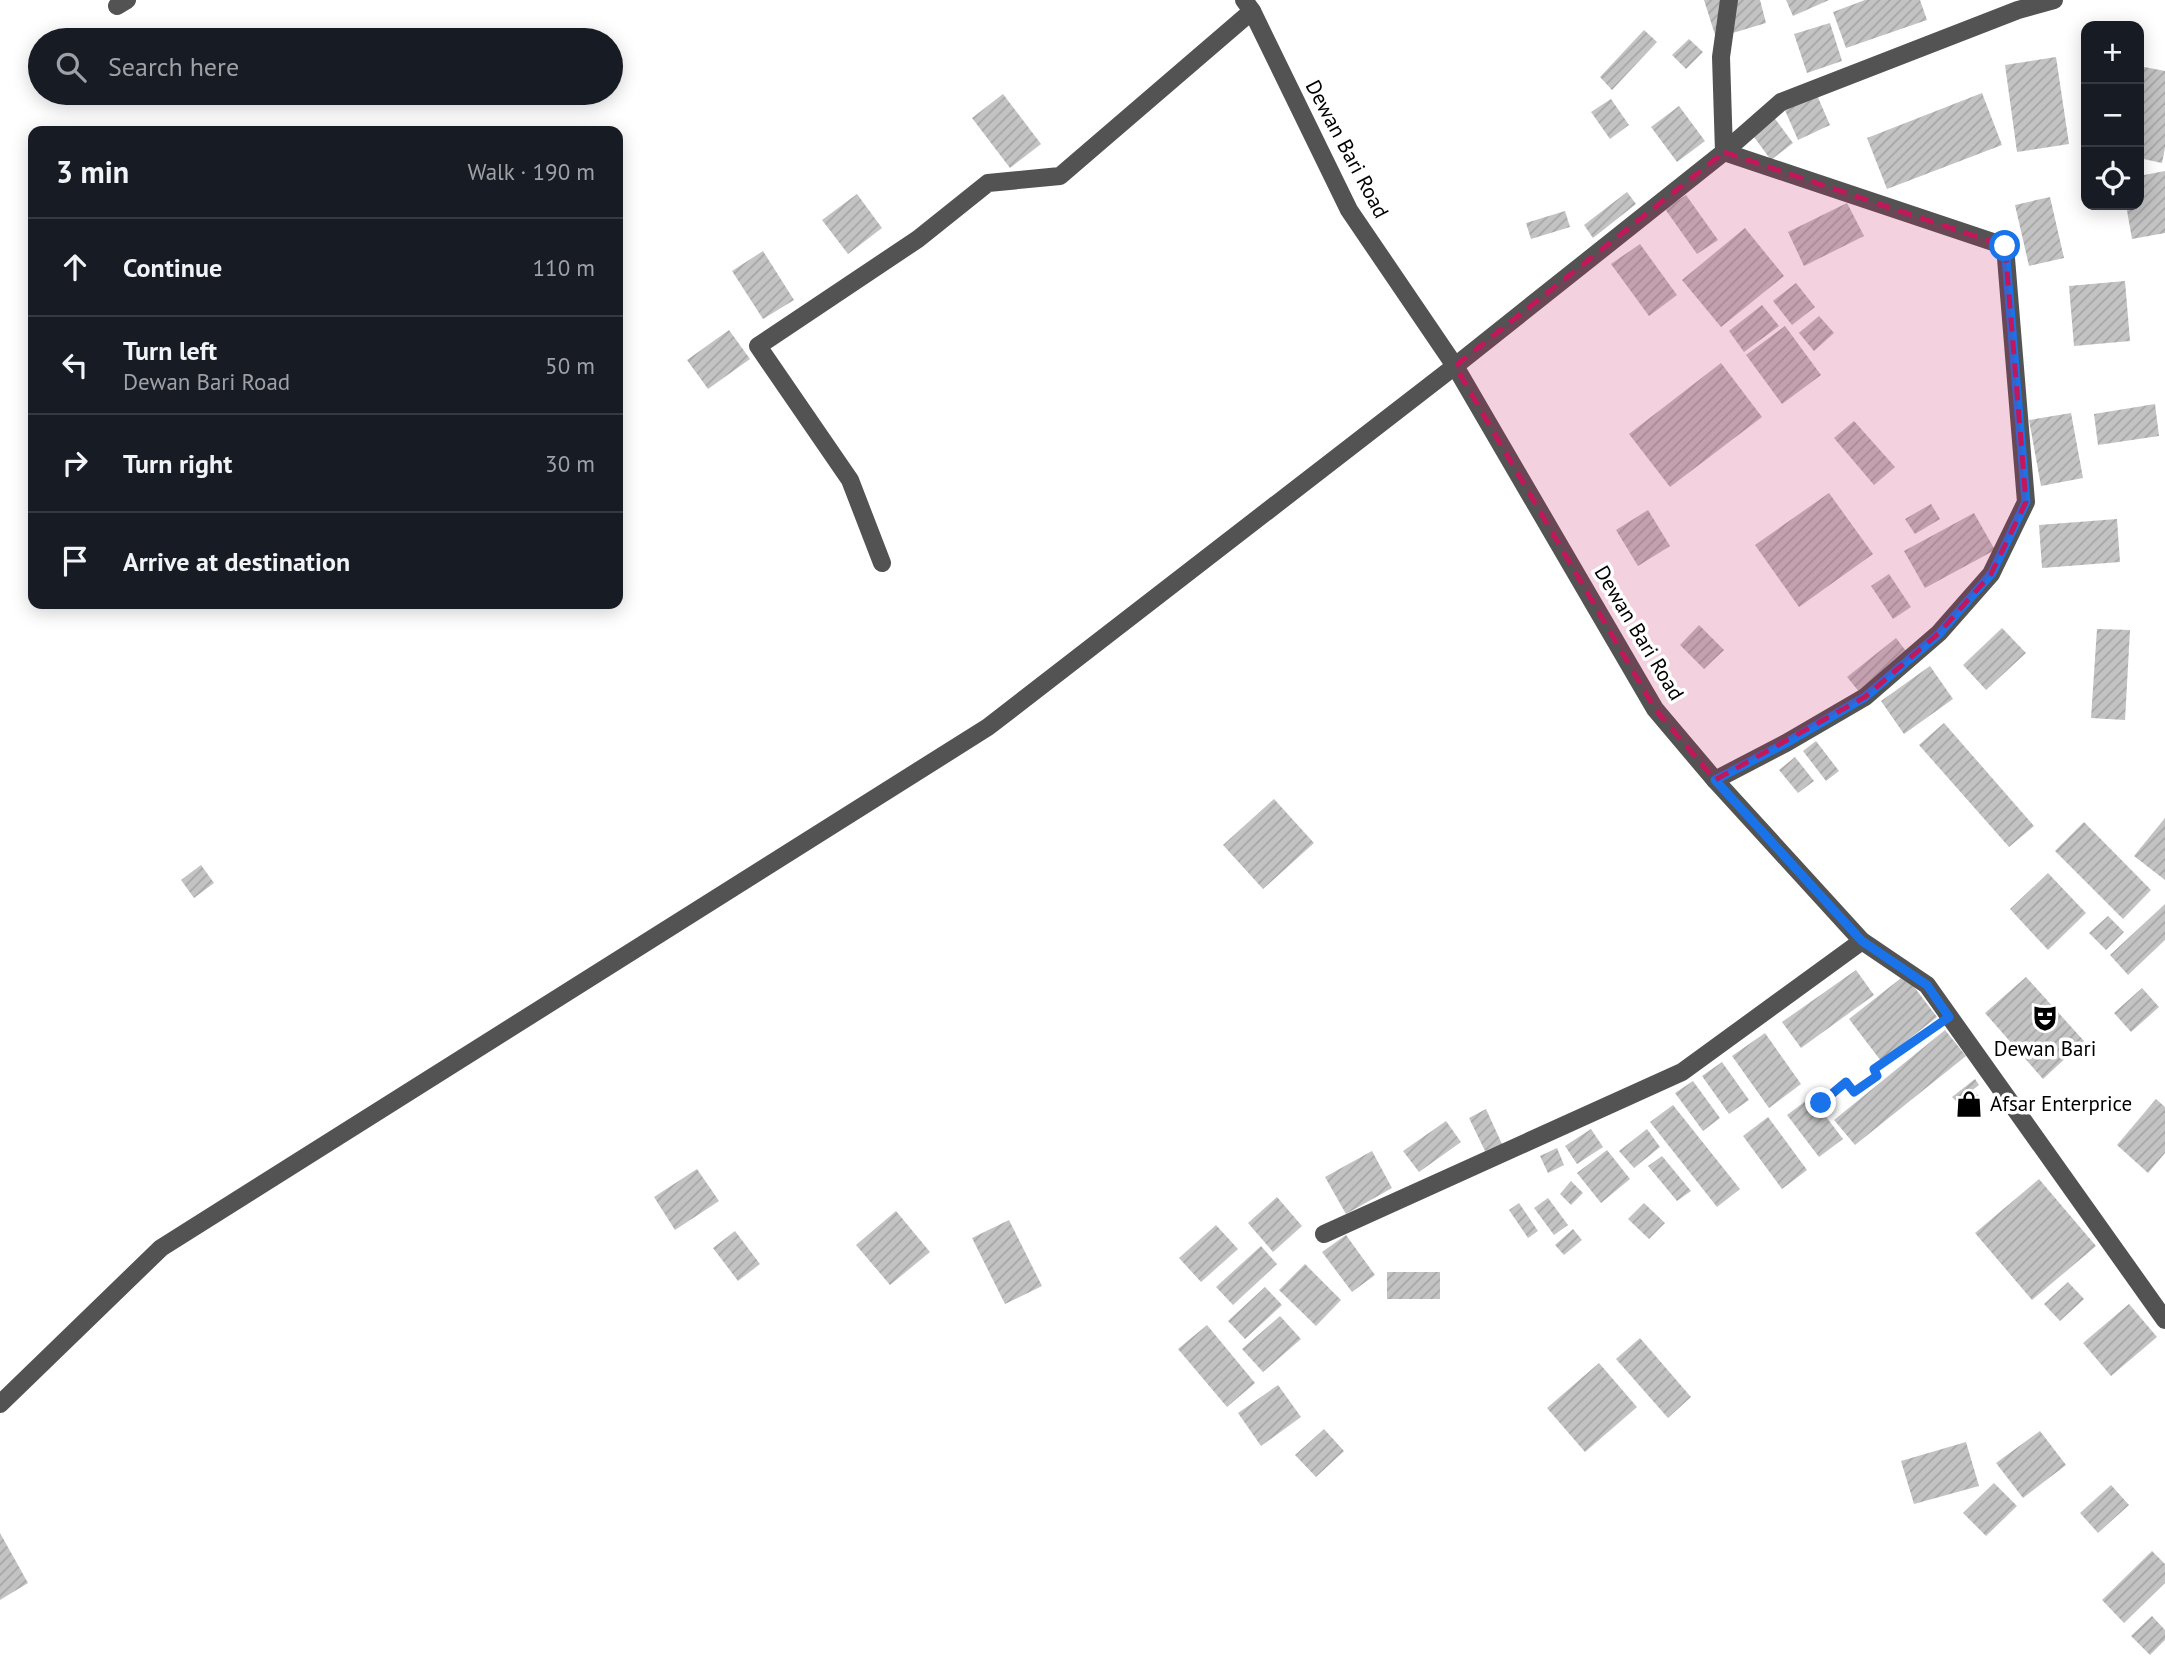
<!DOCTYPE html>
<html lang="en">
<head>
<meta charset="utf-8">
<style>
	:root { --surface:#171b24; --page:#242831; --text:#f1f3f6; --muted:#9ea1a6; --line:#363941 }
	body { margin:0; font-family:"PT Sans",sans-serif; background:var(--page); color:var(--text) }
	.controls { position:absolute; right:21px; top:21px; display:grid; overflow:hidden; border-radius:14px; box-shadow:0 4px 18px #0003 }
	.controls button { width:63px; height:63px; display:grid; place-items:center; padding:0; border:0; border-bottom:2px solid var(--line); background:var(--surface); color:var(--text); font:35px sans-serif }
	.stop { position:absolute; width:21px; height:21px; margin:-16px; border:5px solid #1a73e8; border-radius:50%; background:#fff }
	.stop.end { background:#1a73e8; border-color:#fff; box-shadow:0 2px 7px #0008 }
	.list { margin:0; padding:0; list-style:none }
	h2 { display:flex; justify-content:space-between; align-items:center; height:91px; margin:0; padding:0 28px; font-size:30px }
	h2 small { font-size:23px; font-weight:400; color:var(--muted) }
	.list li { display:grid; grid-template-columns:46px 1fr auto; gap:21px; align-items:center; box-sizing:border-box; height:98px; padding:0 28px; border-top:2px solid var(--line) }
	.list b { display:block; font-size:26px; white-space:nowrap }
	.list p { margin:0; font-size:23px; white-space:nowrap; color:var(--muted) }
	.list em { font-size:23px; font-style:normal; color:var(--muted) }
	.icon { flex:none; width:38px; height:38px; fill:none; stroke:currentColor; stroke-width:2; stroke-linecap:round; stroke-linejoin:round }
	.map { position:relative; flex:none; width:2165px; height:1669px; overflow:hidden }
	.search { position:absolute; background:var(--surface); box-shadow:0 4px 18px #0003; left:28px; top:28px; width:595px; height:77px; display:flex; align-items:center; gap:18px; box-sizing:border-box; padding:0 24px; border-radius:38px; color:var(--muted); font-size:26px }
	.panel { position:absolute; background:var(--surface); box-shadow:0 4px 18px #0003; left:28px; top:126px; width:595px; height:483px; border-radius:14px }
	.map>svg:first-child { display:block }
</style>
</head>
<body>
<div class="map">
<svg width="2165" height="1669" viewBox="0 0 2165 1669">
	<defs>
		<pattern id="building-hatch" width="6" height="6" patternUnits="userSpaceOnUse" patternTransform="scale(1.75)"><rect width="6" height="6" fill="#c3c3c3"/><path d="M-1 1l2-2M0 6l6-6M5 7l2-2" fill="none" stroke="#a6a6a6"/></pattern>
	</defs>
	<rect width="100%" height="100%" fill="#fff"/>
	<g fill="url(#building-hatch)">
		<path d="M1704,0H1760L1766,23L1716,38Z"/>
		<path d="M1786,0H1829L1793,16Z"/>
		<path d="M1865,0H1920L1927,20L1846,48L1833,12Z"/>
		<path d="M1830,23L1842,61L1807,73L1794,34Z"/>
		<path d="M1644,30L1657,42L1612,90L1600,77Z"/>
		<path d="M1689,39L1703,52L1686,69L1672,55Z"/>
		<path d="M2056,57L2069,144L2017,152L2005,65Z"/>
		<path d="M2139,66L2165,71V148L2162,163L2139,158Z"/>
		<path d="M1816,93L1830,125L1798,140L1784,108Z"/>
		<path d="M1982,93L2002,145L1887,189L1867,138Z"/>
		<path d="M1003,94L1041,144L1010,168L972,118Z"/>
		<path d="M1611,99L1629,125L1610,139L1591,112Z"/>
		<path d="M1679,106L1705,141L1677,162L1651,127Z"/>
		<path d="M1773,116L1793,143L1771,160L1751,133Z"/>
		<path d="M2165,171V233L2132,239L2126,205H2139V176Z"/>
		<path d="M1627,192L1636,204L1593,238L1584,225Z"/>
		<path d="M857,194L882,228L848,254L822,220Z"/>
		<path d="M1686,195L1718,240L1697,254L1665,209Z"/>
		<path d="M2050,197L2064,258L2029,266L2015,205Z"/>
		<path d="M1847,203L1864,236L1804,266L1788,232Z"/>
		<path d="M1565,211L1570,227L1531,239L1526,223Z"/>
		<path d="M1745,228L1784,276L1721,327L1682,280Z"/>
		<path d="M1640,244L1677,295L1649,316L1611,264Z"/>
		<path d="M763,251L794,300L763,319L732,271Z"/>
		<path d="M2125,281L2130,341L2074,346L2069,286Z"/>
		<path d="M1796,283L1815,307L1792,325L1773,301Z"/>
		<path d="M1762,305L1779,326L1744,352L1729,331Z"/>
		<path d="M1819,316L1834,333L1814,351L1799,333Z"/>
		<path d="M1785,326L1821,375L1782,404L1746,355Z"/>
		<path d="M729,330L750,359L708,389L687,360Z"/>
		<path d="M1721,363L1762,417L1670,487L1629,434Z"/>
		<path d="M2155,404L2159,436L2098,445L2094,414Z"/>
		<path d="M2071,413L2083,478L2041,486L2029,420Z"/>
		<path d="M1854,421L1895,467L1874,485L1834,438Z"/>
		<path d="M1829,493L1873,554L1799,607L1755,545Z"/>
		<path d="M1931,504L1940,519L1915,534L1905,519Z"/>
		<path d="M1648,510L1670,546L1638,566L1616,530Z"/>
		<path d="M1974,513L1995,550L1925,588L1904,551Z"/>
		<path d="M2117,519L2120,562L2042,568L2039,525Z"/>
		<path d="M1889,574L1911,607L1893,619L1871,586Z"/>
		<path d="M1699,625L1724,650L1704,669L1680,645Z"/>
		<path d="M2002,628L2026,653L1986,690L1963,665Z"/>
		<path d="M2097,629L2130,630L2125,720L2091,718Z"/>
		<path d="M1896,638L1909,655L1861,694L1847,677Z"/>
		<path d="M1930,666L1953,699L1904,734L1881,701Z"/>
		<path d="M1944,723L2034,826L2009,847L1919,745Z"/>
		<path d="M1816,741L1839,771L1826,781L1803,751Z"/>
		<path d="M1795,757L1814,781L1798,793L1779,770Z"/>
		<path d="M1274,799L1314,843L1263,889L1223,845Z"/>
		<path d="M2165,818V880L2134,856Z"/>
		<path d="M2084,822L2151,890L2123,919L2055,851Z"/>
		<path d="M201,865L214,883L194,898L181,880Z"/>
		<path d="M2048,873L2086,913L2048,950L2010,909Z"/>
		<path d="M2165,904V940L2128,975L2110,955Z"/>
		<path d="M2108,916L2124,932L2106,950L2089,933Z"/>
		<path d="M1856,970L1874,995L1801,1048L1782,1022Z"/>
		<path d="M1905,975L1937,1017L1881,1061L1849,1019Z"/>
		<path d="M2026,977L2084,1041L2043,1079L1985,1013Z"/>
		<path d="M2142,988L2159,1007L2131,1032L2114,1013Z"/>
		<path d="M1945,1030L1966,1056L1855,1145L1834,1120Z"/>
		<path d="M1765,1033L1801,1084L1769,1108L1732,1056Z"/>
		<path d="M1722,1062L1749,1100L1729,1114L1702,1076Z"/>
		<path d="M1975,1079L1979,1085L1957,1102L1952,1097Z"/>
		<path d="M1693,1081L1720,1118L1703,1131L1675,1093Z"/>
		<path d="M1973,1091L1982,1099L1963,1118L1957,1110Z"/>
		<path d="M1811,1097L1843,1139L1819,1157L1787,1115Z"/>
		<path d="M2156,1099L2165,1107V1153L2148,1173L2117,1145Z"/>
		<path d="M1673,1105L1740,1189L1717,1207L1650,1122Z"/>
		<path d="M1486,1109L1502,1144L1485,1151L1469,1118Z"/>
		<path d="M1768,1117L1807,1170L1782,1189L1743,1136Z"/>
		<path d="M1446,1121L1461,1142L1419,1172L1403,1151Z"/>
		<path d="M1591,1129L1603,1147L1577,1164L1565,1146Z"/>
		<path d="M1647,1129L1660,1147L1634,1168L1619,1151Z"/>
		<path d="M1557,1148L1564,1165L1548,1173L1540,1156Z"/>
		<path d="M1607,1150L1630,1179L1601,1203L1577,1173Z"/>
		<path d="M1372,1151L1392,1188L1346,1214L1325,1177Z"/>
		<path d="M1662,1156L1691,1191L1677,1201L1648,1166Z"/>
		<path d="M697,1169L719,1201L675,1230L654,1197Z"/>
		<path d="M2039,1179L2096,1246L2032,1300L1975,1233Z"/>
		<path d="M1571,1181L1583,1193L1571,1205L1560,1194Z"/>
		<path d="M1277,1197L1302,1226L1273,1252L1248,1223Z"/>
		<path d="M1548,1198L1568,1225L1554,1235L1534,1208Z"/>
		<path d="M1519,1203L1538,1231L1528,1238L1509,1210Z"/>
		<path d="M1644,1203L1665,1223L1649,1239L1628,1219Z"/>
		<path d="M896,1211L930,1252L890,1285L856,1245Z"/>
		<path d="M1009,1220L1042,1286L1005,1304L972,1238Z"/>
		<path d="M1216,1225L1238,1249L1201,1282L1179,1258Z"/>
		<path d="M1573,1229L1582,1240L1564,1255L1555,1245Z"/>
		<path d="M735,1231L760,1264L738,1281L713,1248Z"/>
		<path d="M1346,1235L1375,1275L1352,1292L1322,1252Z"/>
		<path d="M1261,1246L1277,1264L1233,1305L1216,1287Z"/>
		<path d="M1305,1264L1341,1300L1316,1326L1279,1290Z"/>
		<rect x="1387" y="1272" width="53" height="27"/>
		<path d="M2068,1282L2084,1299L2060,1321L2044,1304Z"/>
		<path d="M1265,1287L1282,1305L1245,1339L1228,1321Z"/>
		<path d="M2129,1304L2157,1337L2111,1376L2083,1343Z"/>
		<path d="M1280,1316L1301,1339L1263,1372L1242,1349Z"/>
		<path d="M1207,1325L1255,1383L1227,1407L1178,1349Z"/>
		<path d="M1640,1338L1691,1397L1668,1418L1616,1359Z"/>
		<path d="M1599,1363L1637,1407L1585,1452L1547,1408Z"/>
		<path d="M1278,1385L1301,1417L1261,1446L1238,1413Z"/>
		<path d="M1324,1429L1344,1451L1316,1477L1295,1455Z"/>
		<path d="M2040,1431L2066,1465L2023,1498L1996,1463Z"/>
		<path d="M1966,1442L1979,1486L1914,1504L1901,1461Z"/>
		<path d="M1994,1483L2017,1506L1986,1536L1963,1513Z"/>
		<path d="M2111,1485L2129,1505L2098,1533L2080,1513Z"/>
		<path d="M0,1533L28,1583L0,1600Z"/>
		<path d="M2152,1551L2165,1564V1583L2124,1623L2102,1600Z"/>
		<path d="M2152,1616L2165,1630V1640L2150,1655L2131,1636Z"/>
	</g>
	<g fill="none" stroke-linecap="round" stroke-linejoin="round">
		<path stroke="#757575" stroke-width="4.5" stroke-dasharray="2 3.5" stroke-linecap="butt" d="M1821,1103L1846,1082L1854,1092L1877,1076L1874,1069L1925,1033"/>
		<g stroke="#535353" stroke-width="18">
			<path d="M1244,0L1252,11L1349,210L1455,366L1655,709L1715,780L1862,941L1927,985L2165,1320"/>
			<path d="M117,6L127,0"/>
			<path d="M1724,152L1781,102L2018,10L2054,0"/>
			<path d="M882,563L850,480L758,346L918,239L988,183L1060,176L1252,11"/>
			<path d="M1715,780L1786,743L1865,697L1939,633L1991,574L2026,502L2005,246L1724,152"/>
			<path d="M1324,1234L1682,1072L1862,941"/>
			<path d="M0,1404L161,1248L988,727L1455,366L1724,152L1721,57L1729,0"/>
		</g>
	</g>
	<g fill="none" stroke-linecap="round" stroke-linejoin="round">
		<path stroke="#1a73e8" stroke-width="9" d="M1821,1103L1846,1082L1854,1092L1877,1076L1874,1069L1949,1017L1927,985L1862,941L1715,780L1786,743L1865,697L1939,634L1992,573L2026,502L2005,246"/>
	</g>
	<path fill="#c2185b" fill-opacity="0.2" stroke="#c2185b" stroke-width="5" stroke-dasharray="14 9" stroke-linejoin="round" d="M1724,152L2005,246L2026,502L1991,574L1939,633L1865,697L1715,780L1655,709L1455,366Z"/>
	<defs>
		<symbol id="theatre-bare" viewBox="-9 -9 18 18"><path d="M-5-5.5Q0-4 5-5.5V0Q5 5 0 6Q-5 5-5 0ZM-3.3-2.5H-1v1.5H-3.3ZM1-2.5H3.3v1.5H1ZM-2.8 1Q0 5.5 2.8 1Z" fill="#000" stroke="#fff" stroke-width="2.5" paint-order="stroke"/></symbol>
		<symbol id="shop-bare" viewBox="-9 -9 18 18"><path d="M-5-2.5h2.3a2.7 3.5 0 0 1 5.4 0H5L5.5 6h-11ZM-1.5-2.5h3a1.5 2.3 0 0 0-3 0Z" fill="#000" stroke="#fff" stroke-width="2.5" paint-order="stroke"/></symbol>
	</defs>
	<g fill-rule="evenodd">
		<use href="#theatre-bare" x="2026" y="999" width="38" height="38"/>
		<use href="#shop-bare" x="1950" y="1085" width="38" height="38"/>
	</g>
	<g text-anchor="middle" stroke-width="7" stroke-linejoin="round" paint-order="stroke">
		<g font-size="21" fill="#000" stroke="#fff">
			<text transform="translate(1347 149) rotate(62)" y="7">Dewan Bari Road</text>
			<text transform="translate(1639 633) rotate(59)" y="7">Dewan Bari Road</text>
		</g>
		<g font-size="21" fill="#000" stroke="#fff">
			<text x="2045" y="1056">Dewan Bari</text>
			<text x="1990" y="1111" text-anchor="start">Afsar Enterprice</text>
		</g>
	</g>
</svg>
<div class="controls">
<button>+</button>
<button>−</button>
<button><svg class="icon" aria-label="locate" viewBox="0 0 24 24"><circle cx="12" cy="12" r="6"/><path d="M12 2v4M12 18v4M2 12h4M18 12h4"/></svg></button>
</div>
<div class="stop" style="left:2005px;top:246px"></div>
<div class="stop end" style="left:1821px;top:1103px"></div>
<div class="search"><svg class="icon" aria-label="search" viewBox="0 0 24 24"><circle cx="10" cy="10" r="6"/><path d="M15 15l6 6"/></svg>Search here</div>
<section class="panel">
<h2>3 min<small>Walk · 190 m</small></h2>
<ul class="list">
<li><svg class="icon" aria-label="ahead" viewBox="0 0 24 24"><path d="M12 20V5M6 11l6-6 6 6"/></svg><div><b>Continue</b></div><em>110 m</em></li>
<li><svg class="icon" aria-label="left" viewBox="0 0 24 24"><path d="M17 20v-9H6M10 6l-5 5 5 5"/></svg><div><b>Turn left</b><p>Dewan Bari Road</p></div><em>50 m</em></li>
<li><svg class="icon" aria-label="right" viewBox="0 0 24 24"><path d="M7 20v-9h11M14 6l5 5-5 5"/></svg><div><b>Turn right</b></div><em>30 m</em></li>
<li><svg class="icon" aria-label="arrive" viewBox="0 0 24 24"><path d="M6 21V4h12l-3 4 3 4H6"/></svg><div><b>Arrive at destination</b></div></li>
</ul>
</section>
</div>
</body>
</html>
